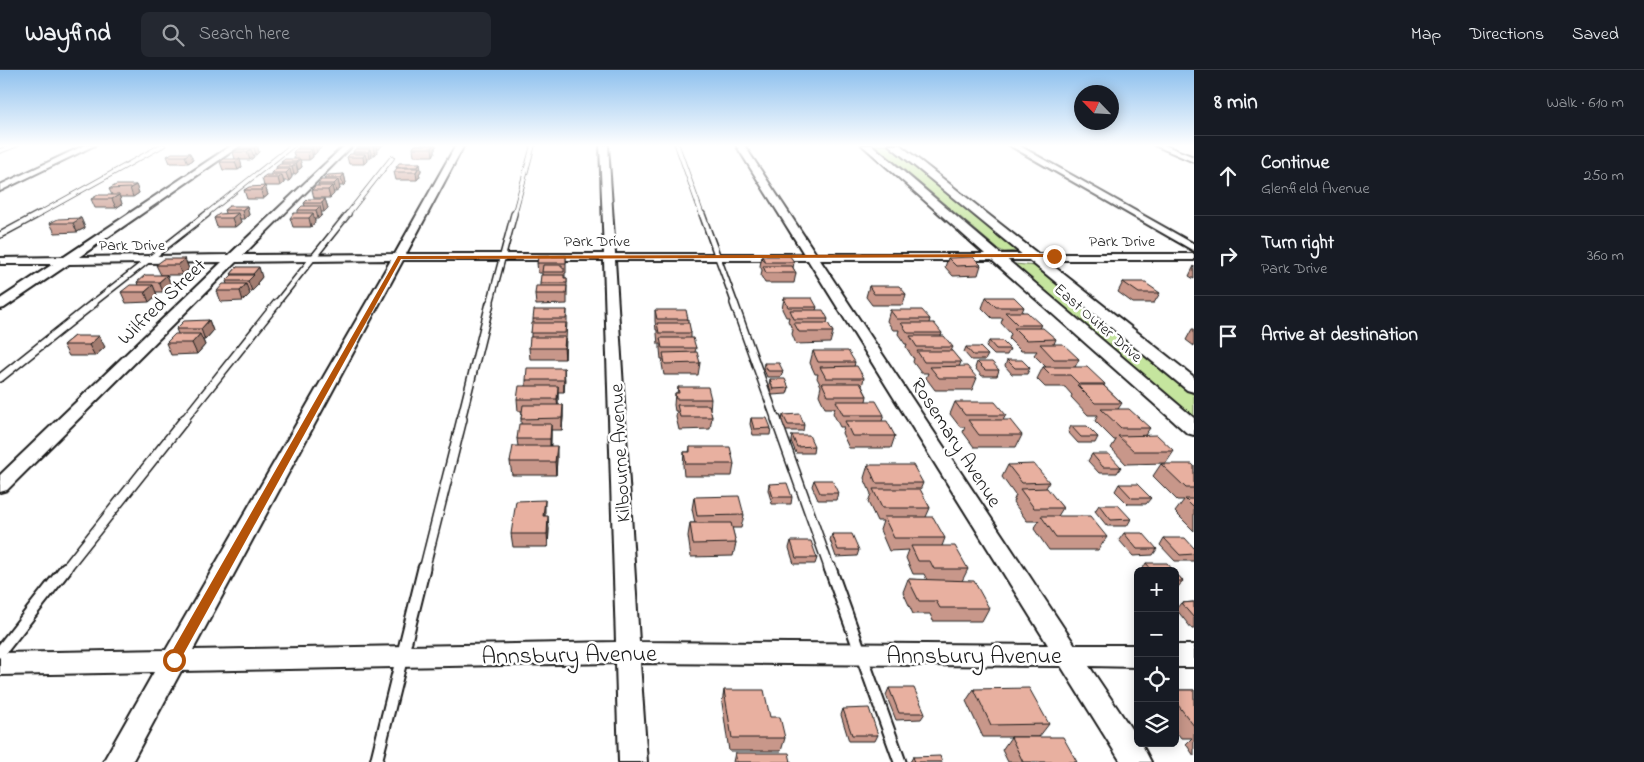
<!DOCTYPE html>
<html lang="en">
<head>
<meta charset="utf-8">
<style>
	:root { --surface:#171b24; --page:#242831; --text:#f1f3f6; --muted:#9ea1a6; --line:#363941 }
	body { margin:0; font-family:"Indie Flower",sans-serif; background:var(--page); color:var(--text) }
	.controls { position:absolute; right:15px; bottom:15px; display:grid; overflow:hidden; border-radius:8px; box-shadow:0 2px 12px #0003 }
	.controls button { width:45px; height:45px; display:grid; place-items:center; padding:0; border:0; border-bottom:1px solid var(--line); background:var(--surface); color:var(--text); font:25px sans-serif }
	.compass { position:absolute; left:1074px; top:15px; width:45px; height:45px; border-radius:50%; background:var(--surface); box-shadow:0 2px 12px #0003; rotate:295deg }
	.stop { position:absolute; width:15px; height:15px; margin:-11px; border:4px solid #b45309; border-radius:50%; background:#fff }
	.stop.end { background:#b45309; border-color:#fff; box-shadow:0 1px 5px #0008 }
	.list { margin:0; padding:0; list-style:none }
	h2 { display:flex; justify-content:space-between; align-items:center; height:65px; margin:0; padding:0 20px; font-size:21px }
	h2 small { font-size:16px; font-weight:400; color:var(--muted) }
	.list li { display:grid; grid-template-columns:32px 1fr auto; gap:15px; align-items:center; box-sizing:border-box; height:80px; padding:0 20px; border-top:1px solid var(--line) }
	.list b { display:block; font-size:19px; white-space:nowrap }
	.list p { margin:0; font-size:16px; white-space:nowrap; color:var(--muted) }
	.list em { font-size:16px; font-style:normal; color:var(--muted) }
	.icon { flex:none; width:28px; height:28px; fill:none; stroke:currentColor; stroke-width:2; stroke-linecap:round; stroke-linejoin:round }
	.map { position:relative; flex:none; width:1194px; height:692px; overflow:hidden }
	header { display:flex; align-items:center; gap:30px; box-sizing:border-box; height:70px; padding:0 25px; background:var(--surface); border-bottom:1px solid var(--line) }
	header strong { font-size:24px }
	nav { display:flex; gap:28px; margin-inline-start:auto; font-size:18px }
	.search { width:350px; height:45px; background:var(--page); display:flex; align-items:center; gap:12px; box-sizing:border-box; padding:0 18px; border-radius:8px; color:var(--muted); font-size:19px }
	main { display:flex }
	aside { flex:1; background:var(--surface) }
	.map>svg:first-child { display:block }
</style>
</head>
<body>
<header>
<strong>Wayfind</strong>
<div class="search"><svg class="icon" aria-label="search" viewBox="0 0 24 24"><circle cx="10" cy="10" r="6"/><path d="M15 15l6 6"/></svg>Search here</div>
<nav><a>Map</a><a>Directions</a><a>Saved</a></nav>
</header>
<main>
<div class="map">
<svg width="1194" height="692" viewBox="0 0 1194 692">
	<rect width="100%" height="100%" fill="#fff"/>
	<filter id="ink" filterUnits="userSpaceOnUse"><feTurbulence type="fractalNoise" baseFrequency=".02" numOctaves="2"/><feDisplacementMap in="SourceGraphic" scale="10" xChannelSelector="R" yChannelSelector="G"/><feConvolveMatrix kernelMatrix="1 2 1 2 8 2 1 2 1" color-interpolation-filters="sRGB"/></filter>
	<g filter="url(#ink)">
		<g fill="#c5e59e" stroke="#70805d">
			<path d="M875,75H889L1018,181L1004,182L998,179Z"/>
			<path d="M1015,194L1036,196L1194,325V349Z"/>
		</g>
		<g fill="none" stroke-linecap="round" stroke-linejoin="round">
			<defs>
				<g id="service-far4">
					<path d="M677,75L702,145"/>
					<path d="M0,81L16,75"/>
					<path d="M37,145L163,75"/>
					<path d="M205,145L293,75"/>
					<path d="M347,145L392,88"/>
					<path d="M514,145L533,75"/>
				</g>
				<g id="service-far3">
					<path d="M702,144L735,234"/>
					<path d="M0,165L39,144"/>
					<path d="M92,234L207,144"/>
					<path d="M276,234L348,144"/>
					<path d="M490,234L514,144"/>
				</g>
				<g id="service-far2">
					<path d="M734,233L776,350"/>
					<path d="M0,308L94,233"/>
					<path d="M184,350L277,233"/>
					<path d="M461,350L490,233"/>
				</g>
				<g id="service-far1">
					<path d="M776,349L830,500"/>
					<path d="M65,500L185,349"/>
					<path d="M424,500L462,349"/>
				</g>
				<g id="service">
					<path d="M830,498L900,692"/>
					<path d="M0,582L66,498"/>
					<path d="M376,692L424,498"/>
				</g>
				<g id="minor">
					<path d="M85,75H95L0,121V115Z"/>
					<path d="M232,75H241L79,187L229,185L345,75H353L243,185L395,184L456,75H464L406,184H604L600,75H608L615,184H804L736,75H744L816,184H1194V190H820L1075,575H1138V597L1089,596L1138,669V673H1141L1151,692H1121L1061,596L640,593L647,692H619L616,593L181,601L132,692H103L154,602L0,605V583L166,580L391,190L236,192L7,420L0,422V405L222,192L69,194L4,238L0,239V229L53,194H0V188L64,187ZM403,190H604L616,572L193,580ZM615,190H808L1048,575L639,572Z"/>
					<path d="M1009,75H1018L1194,174V181Z"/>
					<path d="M1154,75H1164L1194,87V92Z"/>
					<rect x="1175" y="575" width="19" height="22"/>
				</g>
				<g id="tertiary">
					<path d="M862,75H872L1194,348V365L1187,363Z"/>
					<path d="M889,75H900L1194,307V322L1187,320Z"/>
				</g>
			</defs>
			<use href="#service-far4" stroke="#1c1c1c" stroke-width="5.5"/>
			<use href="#service-far3" stroke="#1c1c1c" stroke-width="8"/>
			<use href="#service-far2" stroke="#1c1c1c" stroke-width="10"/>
			<use href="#service-far1" stroke="#1c1c1c" stroke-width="12"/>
			<use href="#service" stroke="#1c1c1c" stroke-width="15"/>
			<use href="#minor" stroke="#1c1c1c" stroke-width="4"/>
			<use href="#tertiary" stroke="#1c1c1c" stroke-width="4"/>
			<use href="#service-far4" stroke="#fff" stroke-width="4"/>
			<use href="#service-far3" stroke="#fff" stroke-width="5"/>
			<use href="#service-far2" stroke="#fff" stroke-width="7"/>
			<use href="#service-far1" stroke="#fff" stroke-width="9"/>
			<use href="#service" stroke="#fff" stroke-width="11"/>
			<use href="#minor" fill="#fff" fill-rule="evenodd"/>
			<use href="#tertiary" fill="#fff" fill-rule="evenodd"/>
		</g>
		<g fill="#c8978a" stroke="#1c1c1c">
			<path d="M257,75L259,82L256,85H253L254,87L250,90H240L242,97L238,100H223L220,92L235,89L233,82L240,80L239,78Z"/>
			<path d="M301,75H322V77L319,80H317V82L314,85H312L313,87L309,90H300L302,97L298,100H297L298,102L294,105H292V107L289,111H284V113L280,116H264L262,108L271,105V103L277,99L276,97L282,94L281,92L295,89L293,82L298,79V77Z"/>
			<path d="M359,75H384H381L382,76L379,79H376L377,82L375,85H371L372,87L369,89H366L367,91L364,94H349L347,87L353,84V82L358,79V77L359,76Z"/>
			<path d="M415,75H436V76L435,79V82L433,86H414L413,78Z"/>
			<path d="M190,83L193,90L188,93H170L167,86Z"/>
			<path d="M420,93L421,101L419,104L420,106L417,110H396L394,102L397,99L396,97Z"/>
			<path d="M344,104L346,113L343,116H339L340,119L336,122H333L334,124L330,128H314L312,120L318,116V114L325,110L324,108Z"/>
			<path d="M136,115L139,123L133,127H120L122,134L116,138H95L91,129L112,125L109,119Z"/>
			<path d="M265,116L268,125L263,129H247L244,120Z"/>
			<path d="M325,129L328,138L324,142H321L322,145L318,149H314L315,152L311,157H293L290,148L298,143V140L305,136L304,133Z"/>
			<path d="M247,136L249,145L244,149H240L241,152L235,157H217L214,148L225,143L224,140Z"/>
			<path d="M81,148L85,158L77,162L55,163L50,153Z"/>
			<path d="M566,186V203H565V208H567V234L536,235L535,224L540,216V213L542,205V203H538L537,193Z"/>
			<path d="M762,186L794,192L793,198L796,203L794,213H765L761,206L762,200L760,196Z"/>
			<path d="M948,188L981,195L978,205L953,206L945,197Z"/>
			<path d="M185,189L189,199L182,205H161L156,195Z"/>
			<path d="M1194,196V209L1189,206Z"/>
			<path d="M237,197L262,207L257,213L258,215L252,221L249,222L250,224L243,231L221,232L217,221L227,214L226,211L232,205L231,204Z"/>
			<path d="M167,205L171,215L163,222H156L157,225L149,232L126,233L121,222L138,215L137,212Z"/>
			<path d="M1123,212L1160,223L1154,233H1133L1118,222Z"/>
			<path d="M869,216L906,224L903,235H872L866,227Z"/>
			<path d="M986,227L1024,237L1022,242L1041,255L1039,258L1056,269L1054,274L1079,289L1075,297L1105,314L1104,316L1122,333L1118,339L1150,358L1145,365L1174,381L1166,393L1126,394L1111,378L1116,370H1114L1095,351L1098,345H1088L1071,327L1072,325L1065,317H1045L1037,309L1043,297H1046L1034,285L1037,281H1021L1009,269L1011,264L1001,253L1003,248H992L982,238Z"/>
			<path d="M784,228L817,237L816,240L828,249L827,253L833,262L830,273L796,274L792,264L793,260L788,251L789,247H786L782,239Z"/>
			<path d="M567,240V251L565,289H530L529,278L531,267V263L533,253V249Z"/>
			<path d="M655,240L688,249V253L691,263V268L696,278L695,282L700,293L698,305H664L662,294L663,289H661L660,279V274H658L657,264V260H656L655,251Z"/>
			<path d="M890,240L930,249L929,253L942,263L941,266L953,277L951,281L961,292L959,297L977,308L972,320H935L926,308L928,303H921L913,292L914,288H913L906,277L907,274H905L898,264L899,260H893L887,251Z"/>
			<path d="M209,250L213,261L205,270H203L205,275L197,284L171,285L166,273L178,264L176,259Z"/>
			<path d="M1192,259H1194V276L1186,270Z"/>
			<path d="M74,266L105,277L95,286H69L63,275Z"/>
			<path d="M989,271L1010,279L1007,285H994L986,277Z"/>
			<path d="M966,277L988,285L985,290H971L964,282Z"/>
			<path d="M813,281L855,292L854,297L864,308L862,316L867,326L866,331L884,345L882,351L895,366L891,378H849L842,363L844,357H840L833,343L835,338H825L819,325L821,316L817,308L818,304H815L810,293Z"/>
			<path d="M1007,290L1030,298L1027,304H1012L1005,296Z"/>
			<path d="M977,292L999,300L997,306H982L975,298Z"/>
			<path d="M764,293L783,301L781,307H767L763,298Z"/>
			<path d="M564,298V322H558V335H563V347L562,360H551V376L557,388L556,405H512L510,392L518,376L517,369L521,354V349L522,341H518L517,329L526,316V310Z"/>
			<path d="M770,309L789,318L787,324L772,325L769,315Z"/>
			<path d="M678,317L711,329L710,339L712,347L710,359L679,360L676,347L677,341H675L674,335L675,323H677Z"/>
			<path d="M955,332L1006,345L1003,350L1022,365L1016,377H974L963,362L965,357H960L950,344Z"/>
			<path d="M783,345L804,355L803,361H786L782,351Z"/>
			<path d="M751,348L771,358L770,365H753L750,354Z"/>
			<path d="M1071,356L1098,367L1095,373H1078L1068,362Z"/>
			<path d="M792,365L814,376L813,383H796L791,371Z"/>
			<path d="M690,377L734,394L732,406H684L683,395L684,382H689Z"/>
			<path d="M1092,384L1121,397L1117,403H1099L1088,391Z"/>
			<path d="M1161,394L1194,396V461L1175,442L1184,430H1177L1153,406Z"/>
			<path d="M868,395L923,413L920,420L930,438L926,447L945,468L942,476L968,499L962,511L989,538L982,551H933L930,544H913L903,522L908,509L927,510L924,504H913L906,488L909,480L889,481L880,460L883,451H877L868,432L871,424L864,408Z"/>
			<path d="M1008,395L1049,412L1046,418L1063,438L1058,446L1107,467L1098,480H1049L1034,459L1039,451H1027L1013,432L1016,425H1015L1002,407Z"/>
			<path d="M814,410L838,423L836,430H818L812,416Z"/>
			<path d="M769,414L792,427L791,434H772L768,420Z"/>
			<path d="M1119,414L1151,428L1146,434H1128L1115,421Z"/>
			<path d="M694,427L744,445L741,458H732L736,473L733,486L691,487L688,466L690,453H695L692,439Z"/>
			<path d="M1099,435L1131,449L1127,456H1107L1095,441Z"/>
			<path d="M545,443V446L549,459L548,477H513L511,464Z"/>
			<path d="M1124,463L1157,479L1153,485L1133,486L1119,470Z"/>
			<path d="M832,464L859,480L857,486L836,487L830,470Z"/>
			<path d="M1164,468L1194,478V491H1175L1160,475Z"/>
			<path d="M791,471L817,488L815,494H794L789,478Z"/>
			<path d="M1146,493L1174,501H1143L1142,500Z"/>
			<path d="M1175,502L1183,511L1178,517H1175Z"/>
			<path d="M1194,532V559H1192L1176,539L1181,533Z"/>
			<path d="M889,618L925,643L921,649L896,650L886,625Z"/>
			<path d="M974,619L1049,654L1039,667H983L966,631Z"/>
			<path d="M724,620L770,647L785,668L781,681H729L722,633Z"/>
			<path d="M1175,620H1194V686L1186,674L1192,668H1181L1175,660Z"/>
			<path d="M843,639L878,665L875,671H849L841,645Z"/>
			<path d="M1011,667L1077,692H1008L1002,680Z"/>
			<path d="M735,683L791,692H733Z"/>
			<path d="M913,687L942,692H910Z"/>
		</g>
		<g fill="#a27b70" stroke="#1c1c1c">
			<path d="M257,75L259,82L256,85L254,78Z"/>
			<path d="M315,75L317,82L314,85L312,77Z"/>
			<path d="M318,75H322V77L319,80Z"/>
			<path d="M376,75L377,82L375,85L373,77Z"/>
			<path d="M378,75H381L382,76L379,79Z"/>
			<path d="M434,75H436V76L435,79V82L433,86L432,78Z"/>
			<path d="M251,79L254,87L250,90L247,82Z"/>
			<path d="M311,79L313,87L309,90L308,82Z"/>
			<path d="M370,79L372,87L369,89L368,82Z"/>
			<path d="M190,83L193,90L188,93L185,86Z"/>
			<path d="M365,84L367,91L364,94L363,87Z"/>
			<path d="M240,89L242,97L238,100L235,92Z"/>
			<path d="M300,89L302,97L298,100L296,92Z"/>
			<path d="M420,93L421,101L419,104L420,106L417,110L416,102L418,99V97Z"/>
			<path d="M296,94L298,102L294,105L292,97Z"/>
			<path d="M290,99L292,107L289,111L286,103Z"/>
			<path d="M344,104L346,113L343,116L341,108Z"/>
			<path d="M282,105L284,113L280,116L278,108Z"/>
			<path d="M338,110L340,119L336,122L334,114Z"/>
			<path d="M136,115L139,123L133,127L130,118Z"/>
			<path d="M265,116L268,125L263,129L261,120Z"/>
			<path d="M332,116L334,124L330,128L328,120Z"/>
			<path d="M119,125L122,134L116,138L112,129Z"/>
			<path d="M325,129L328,138L324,142L322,133Z"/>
			<path d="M247,136L249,145L244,149L242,140Z"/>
			<path d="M320,136L322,145L318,149L316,140Z"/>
			<path d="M238,143L241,152L235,157L232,148Z"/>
			<path d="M313,143L315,152L311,157L309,148Z"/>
			<path d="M81,148L85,158L77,162L73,153Z"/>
			<path d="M185,189L189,199L182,205L178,195Z"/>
			<path d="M259,197L262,207L257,213L258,215L252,221L248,211L254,205L253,204Z"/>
			<path d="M167,205L171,215L163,222L159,212Z"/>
			<path d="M246,214L250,224L243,231L240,221Z"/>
			<path d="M153,215L157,225L149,232L145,222Z"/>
			<path d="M209,250L213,261L205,270L201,259Z"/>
			<path d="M200,264L205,275L197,284L192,273Z"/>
			<path d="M99,266L105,277L95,286L89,275Z"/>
			<path d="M565,267V289L564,278Z"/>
			<path d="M564,298L565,310L564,322Z"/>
			<path d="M558,316V341L557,329Z"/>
			<path d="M563,335V347L562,360V348Z"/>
			<path d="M551,354V366L550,381V369Z"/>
			<path d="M557,376V388L556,405L555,392Z"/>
			<path d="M545,430V443L544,459L543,446Z"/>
			<path d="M548,446L549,459L548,477L547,464Z"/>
		</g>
		<g fill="#e8b0a0" stroke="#1c1c1c">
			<path d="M243,75H257L254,78H239Z"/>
			<path d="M301,75H315L312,77H298Z"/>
			<path d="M361,75H375L373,77H358Z"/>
			<path d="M415,75H434L432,78H413Z"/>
			<path d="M251,79L247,82H233L237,80Z"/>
			<path d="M296,79H311L308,82H293Z"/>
			<path d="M355,79H370L368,82H353Z"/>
			<path d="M172,83H190L185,86H167Z"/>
			<path d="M350,84H365L363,87H347Z"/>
			<path d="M224,89H240L235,92H220Z"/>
			<path d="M285,89H300L296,92H281Z"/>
			<path d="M399,93H420L418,97H396Z"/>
			<path d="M280,94H296L292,97H276Z"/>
			<path d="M397,98H418L416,102H394Z"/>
			<path d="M275,99H290L286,103H271Z"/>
			<path d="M344,104L341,108H324L328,105Z"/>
			<path d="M266,105H282L278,108H262Z"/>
			<path d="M321,110H338L334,114H318Z"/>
			<path d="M116,115H136L130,118L109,119Z"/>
			<path d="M265,116L261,120H244L249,117Z"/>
			<path d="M315,116H332L328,120H312Z"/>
			<path d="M98,125H119L112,129H91Z"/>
			<path d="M308,129H325L322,133H304Z"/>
			<path d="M229,136H247L242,140H224Z"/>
			<path d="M302,136H320L316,140H298Z"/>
			<path d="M238,143L232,148H214L219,144Z"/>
			<path d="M294,143H313L309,148H290Z"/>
			<path d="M81,148L73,153H50L58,149Z"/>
			<path d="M566,186V193H537L538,187Z"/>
			<path d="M762,186H790L794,192H765Z"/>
			<path d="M973,187L981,195L956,196L948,188Z"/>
			<path d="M164,189H185L178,195H156Z"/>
			<path d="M543,195H562V198H564V202H542Z"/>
			<path d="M763,196H792L796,203H766Z"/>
			<path d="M237,197H259L253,204H231Z"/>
			<path d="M145,205H167L159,212H137Z"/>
			<path d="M232,205H254L248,211H226Z"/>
			<path d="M541,205H564V208H567V213H540Z"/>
			<path d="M1123,212H1144L1160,223H1139Z"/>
			<path d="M223,214H246L240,221H217Z"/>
			<path d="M130,215H153L145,222H121Z"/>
			<path d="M536,216H567L566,224H535Z"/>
			<path d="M869,216H899L906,224H874Z"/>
			<path d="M986,227H1014L1024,237H996Z"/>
			<path d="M784,228H812L817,237H788Z"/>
			<path d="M534,240H567L566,249H533Z"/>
			<path d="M655,240H686L688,249H657Z"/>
			<path d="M790,240H823L828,249H794Z"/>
			<path d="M890,240H922L930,249H897Z"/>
			<path d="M1005,242H1027L1041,255H1018Z"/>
			<path d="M209,250L201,259H176L184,251Z"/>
			<path d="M532,253H566L565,263H531Z"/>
			<path d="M657,253H689L691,263H659Z"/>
			<path d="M794,253H828L833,262H799Z"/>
			<path d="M901,253H934L942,263H908Z"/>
			<path d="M1014,258H1043L1056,269L1026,270Z"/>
			<path d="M175,264H200L192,273H166Z"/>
			<path d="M74,266H99L89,275H63Z"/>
			<path d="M910,266H944L953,277H917Z"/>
			<path d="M530,267H565L564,278H529Z"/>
			<path d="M660,268H693L696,278H662Z"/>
			<path d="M989,271H1002L1010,279H996Z"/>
			<path d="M1040,274H1063L1079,289H1054Z"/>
			<path d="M966,277H980L988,285H973Z"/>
			<path d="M813,281H848L855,292H818Z"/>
			<path d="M917,281H952L961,292H924Z"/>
			<path d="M697,282L700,293L665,294L663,283Z"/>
			<path d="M1007,290H1022L1030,298H1015Z"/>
			<path d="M977,292H992L999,300H985Z"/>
			<path d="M764,293H779L783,301H768Z"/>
			<path d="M857,296L864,308H826L820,297Z"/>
			<path d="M967,296L977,308H939L930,297Z"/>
			<path d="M1043,297H1087L1105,314H1079L1070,305H1051Z"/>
			<path d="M527,298H564V310H526Z"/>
			<path d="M770,309H785L789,318L773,319Z"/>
			<path d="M822,313H860L867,326H828Z"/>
			<path d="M1077,315H1103L1122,333H1095Z"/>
			<path d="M519,316H558L557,329H517Z"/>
			<path d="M678,317H708L711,329H676L675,323H679Z"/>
			<path d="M836,331H876L884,345H843Z"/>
			<path d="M955,332H995L1006,345H965Z"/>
			<path d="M523,335H563L562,348L521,349Z"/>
			<path d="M677,335H709L712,347H680Z"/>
			<path d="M1101,339H1129L1150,358H1121Z"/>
			<path d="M800,344L804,355H788L783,345Z"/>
			<path d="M751,348H767L771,358L754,359Z"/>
			<path d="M968,350H1010L1022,365H979Z"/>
			<path d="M845,351H887L895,366H852Z"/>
			<path d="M519,354H551L550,369H517Z"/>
			<path d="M1071,356H1087L1098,367H1081Z"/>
			<path d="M792,365H809L814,376L797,377Z"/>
			<path d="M1157,365L1174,381H1134L1118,366Z"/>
			<path d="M513,376H557L555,392H510Z"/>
			<path d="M690,377H730L734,394H686L684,382H690Z"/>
			<path d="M1092,384H1109L1121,397H1103Z"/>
			<path d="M1034,394L1049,412L1022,413L1008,395Z"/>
			<path d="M1161,394H1192L1194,396V418H1186Z"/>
			<path d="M868,395H913L923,413H876Z"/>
			<path d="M814,410H832L838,423H820Z"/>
			<path d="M787,413L792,427H773L769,414Z"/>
			<path d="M1119,414H1137L1151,428H1132Z"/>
			<path d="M1047,418L1063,438H1034L1020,419Z"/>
			<path d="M873,419H920L930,438H882Z"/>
			<path d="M739,426L744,445L697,446L694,427Z"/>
			<path d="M1185,429H1194V438Z"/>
			<path d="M545,430L543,446H548L547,464H511L516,431Z"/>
			<path d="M1099,435H1118L1131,449L1111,450Z"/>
			<path d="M1041,446H1090L1107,467H1056Z"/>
			<path d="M884,447H933L945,468H894Z"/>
			<path d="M690,453H731L736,473L693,474Z"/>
			<path d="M1124,463H1143L1157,479H1137Z"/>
			<path d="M832,464H852L859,480H838Z"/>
			<path d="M1164,468H1185L1194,478V484L1180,485Z"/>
			<path d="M791,471H811L817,488H796Z"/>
			<path d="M911,476H955L968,499H934L930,491H918Z"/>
			<path d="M1146,493H1167L1174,501H1153Z"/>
			<path d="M1175,502L1183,511H1175Z"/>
			<path d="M908,509L974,511L989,538H940L936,531H919Z"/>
			<path d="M1194,532V548L1181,533Z"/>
			<path d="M889,618H914L925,643H899Z"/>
			<path d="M1029,618L1049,654L991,655L974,619Z"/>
			<path d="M724,620H764L770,647H780L785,668H732Z"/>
			<path d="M1175,620H1194V656L1175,631Z"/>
			<path d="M869,638L878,665H852L843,639Z"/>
			<path d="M1011,667H1063L1077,692H1023Z"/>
			<path d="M735,683H789L791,692H737Z"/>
			<path d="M940,686L942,692H915L913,687Z"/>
		</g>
	</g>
	<linearGradient id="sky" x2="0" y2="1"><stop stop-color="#8fc1ee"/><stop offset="0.44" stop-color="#fff"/><stop offset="1" stop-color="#fff" stop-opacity="0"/></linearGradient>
	<rect width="1194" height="172" fill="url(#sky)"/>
	<path fill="#b45309" d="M1054,184L1056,187L401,189L178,594L174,596L169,594L167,590L398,186Z"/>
	<g text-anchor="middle" stroke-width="5" stroke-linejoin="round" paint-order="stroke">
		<g font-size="16" fill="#1c1c1c" stroke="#fff">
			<text x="597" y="176">Park Drive</text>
			<text x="1122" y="176">Park Drive</text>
			<text x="132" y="180">Park Drive</text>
			<text transform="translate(1099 252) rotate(41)" y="6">East Outer Drive</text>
		</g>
		<g font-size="20" fill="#1c1c1c" stroke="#fff">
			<text transform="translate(161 231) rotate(-44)" y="7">Wilfred Street</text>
			<text transform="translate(957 372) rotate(57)" y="7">Rosemary Avenue</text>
			<text transform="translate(619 383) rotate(-93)" y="7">Kilbourne Avenue</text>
		</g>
		<g font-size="24" fill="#1c1c1c" stroke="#fff">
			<text transform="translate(569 584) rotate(-1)" y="8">Annsbury Avenue</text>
			<text x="974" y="593">Annsbury Avenue</text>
		</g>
	</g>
</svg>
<div class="controls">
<button>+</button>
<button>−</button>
<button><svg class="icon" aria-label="locate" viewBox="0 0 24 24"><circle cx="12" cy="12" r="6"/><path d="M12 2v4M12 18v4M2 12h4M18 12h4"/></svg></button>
<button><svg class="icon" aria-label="layers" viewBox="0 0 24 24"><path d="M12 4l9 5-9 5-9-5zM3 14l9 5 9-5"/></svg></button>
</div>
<svg class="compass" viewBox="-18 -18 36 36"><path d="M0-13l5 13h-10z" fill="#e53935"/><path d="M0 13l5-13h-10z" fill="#9ea1a6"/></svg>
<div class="stop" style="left:174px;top:590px"></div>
<div class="stop end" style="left:1054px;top:186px"></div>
</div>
<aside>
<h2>8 min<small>Walk · 610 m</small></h2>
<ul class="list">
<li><svg class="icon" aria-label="ahead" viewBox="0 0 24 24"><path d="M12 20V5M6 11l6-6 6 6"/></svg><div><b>Continue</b><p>Glenfield Avenue</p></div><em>250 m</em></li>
<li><svg class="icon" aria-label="right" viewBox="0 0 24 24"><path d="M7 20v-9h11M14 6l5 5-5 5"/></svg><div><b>Turn right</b><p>Park Drive</p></div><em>360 m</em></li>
<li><svg class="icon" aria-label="arrive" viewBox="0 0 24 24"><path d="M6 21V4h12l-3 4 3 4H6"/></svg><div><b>Arrive at destination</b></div></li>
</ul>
</aside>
</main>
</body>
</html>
